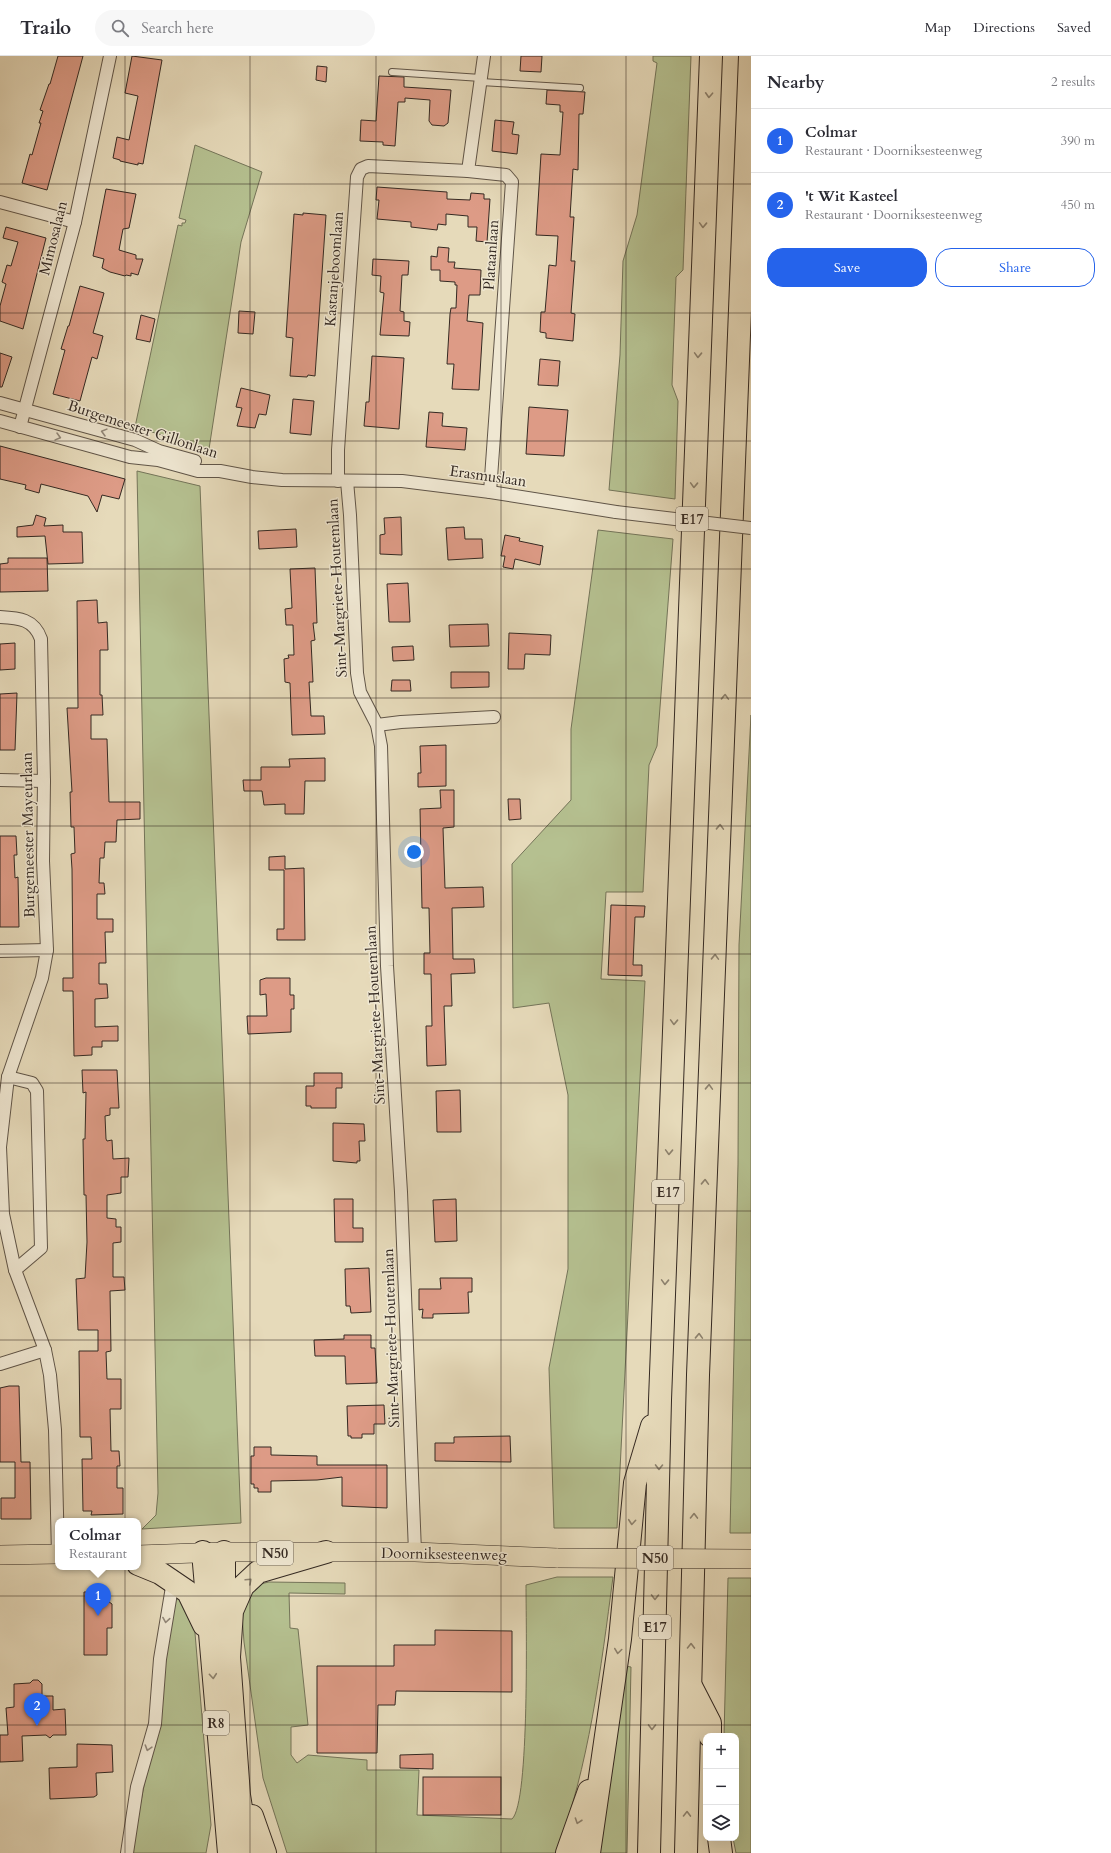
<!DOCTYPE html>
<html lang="en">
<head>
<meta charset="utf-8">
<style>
	:root { --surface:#fff; --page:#f7f7f7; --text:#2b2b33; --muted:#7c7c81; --line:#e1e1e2; --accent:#2563eb }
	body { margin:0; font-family:Cardo,serif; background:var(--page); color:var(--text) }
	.controls { position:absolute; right:12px; bottom:12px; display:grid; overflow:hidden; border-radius:8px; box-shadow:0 4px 16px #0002 }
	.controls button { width:36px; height:36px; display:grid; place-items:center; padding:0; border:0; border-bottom:1px solid var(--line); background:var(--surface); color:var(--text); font:20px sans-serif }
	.you { position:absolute; left:414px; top:796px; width:14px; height:14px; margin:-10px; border:3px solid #fff; border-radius:50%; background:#1a73e8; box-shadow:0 0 0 6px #1a73e833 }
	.badge { display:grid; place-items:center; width:26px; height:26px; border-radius:50%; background:var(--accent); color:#fff; font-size:13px; font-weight:700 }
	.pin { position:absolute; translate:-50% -33px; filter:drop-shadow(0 1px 2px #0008) }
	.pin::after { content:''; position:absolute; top:21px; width:14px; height:12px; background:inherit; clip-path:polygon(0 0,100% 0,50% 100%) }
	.popup { position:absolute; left:55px; top:1462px; width:86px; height:52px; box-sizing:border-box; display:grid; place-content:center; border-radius:8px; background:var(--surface); filter:drop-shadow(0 1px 3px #0005); font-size:13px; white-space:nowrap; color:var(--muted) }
	.popup b { font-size:15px; color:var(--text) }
	.popup::after { content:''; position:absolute; left:50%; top:100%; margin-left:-8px; border:8px solid transparent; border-top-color:var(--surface) }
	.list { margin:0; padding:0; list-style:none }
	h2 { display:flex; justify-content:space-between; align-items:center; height:52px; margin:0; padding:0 16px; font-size:17px }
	h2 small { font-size:13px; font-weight:400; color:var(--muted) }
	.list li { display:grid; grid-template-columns:26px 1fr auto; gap:12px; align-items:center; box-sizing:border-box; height:64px; padding:0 16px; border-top:1px solid var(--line) }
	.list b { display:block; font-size:15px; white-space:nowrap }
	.list p { margin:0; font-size:13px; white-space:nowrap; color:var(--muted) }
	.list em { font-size:13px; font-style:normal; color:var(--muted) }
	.actions { display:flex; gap:8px; padding:12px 16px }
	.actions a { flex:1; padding:9px 0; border:1px solid var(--accent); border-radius:16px; text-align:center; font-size:14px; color:var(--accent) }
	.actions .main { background:var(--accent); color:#fff }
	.icon { flex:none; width:22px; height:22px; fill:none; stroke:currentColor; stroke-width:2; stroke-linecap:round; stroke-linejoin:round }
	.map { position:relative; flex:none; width:751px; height:1797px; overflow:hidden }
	header { display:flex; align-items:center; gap:24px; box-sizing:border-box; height:56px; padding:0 20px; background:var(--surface); border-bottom:1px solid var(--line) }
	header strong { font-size:19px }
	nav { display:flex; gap:22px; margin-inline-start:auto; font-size:14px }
	.search { width:280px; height:36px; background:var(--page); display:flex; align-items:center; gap:10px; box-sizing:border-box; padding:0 14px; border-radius:22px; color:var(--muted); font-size:15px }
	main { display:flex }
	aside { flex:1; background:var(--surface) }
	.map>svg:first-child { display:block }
</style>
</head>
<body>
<header>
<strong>Trailo</strong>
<div class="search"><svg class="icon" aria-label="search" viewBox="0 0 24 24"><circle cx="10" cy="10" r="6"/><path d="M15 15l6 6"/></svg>Search here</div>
<nav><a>Map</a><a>Directions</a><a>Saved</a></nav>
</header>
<main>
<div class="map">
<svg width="751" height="1797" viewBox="0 0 751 1797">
	<rect width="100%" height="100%" fill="#e6daba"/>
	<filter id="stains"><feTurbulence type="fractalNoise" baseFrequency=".005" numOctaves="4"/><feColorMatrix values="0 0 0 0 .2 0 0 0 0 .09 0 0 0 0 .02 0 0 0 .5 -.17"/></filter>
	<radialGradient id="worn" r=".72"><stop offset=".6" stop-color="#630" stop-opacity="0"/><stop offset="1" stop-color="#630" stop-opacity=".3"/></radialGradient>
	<g fill="#b5c090" stroke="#747459">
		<path d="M653,0H691L683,214L676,221L672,329L678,345L675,443L609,434L620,299L623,205L637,159L657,7L653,5Z"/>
		<path d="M195,89L262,116L241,186L209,393L135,371L178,169L182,170V167H185L186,164L179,162Z"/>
		<path d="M137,415L200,430L241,1467L142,1473L156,1459L158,1437Z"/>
		<path d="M598,474L673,483L657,690L649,709L643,836H606L601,923L645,925L617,1472H554L549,1312L568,1213V1039L549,947L513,952L512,808L571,744V673Z"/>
		<path d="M751,659V1477H730L738,1108L739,889Z"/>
		<path d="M557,1521H613C601,1611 589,1712 556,1797H287L263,1722L244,1586L242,1559L252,1534L260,1528L269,1526L345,1527V1538L289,1537L290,1572L298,1573L308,1669L291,1671V1699L297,1707L308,1699L367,1704V1714H419L417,1759L512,1763C530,1747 526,1562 526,1529Z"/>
		<path d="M728,1522H751V1797H736L733,1782H736V1680H724Z"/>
		<path d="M178,1541L194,1565L211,1769L206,1797H131L161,1641L174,1544Z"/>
		<path d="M625,1610L631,1611L627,1797H599Z"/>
	</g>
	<g fill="#dd9b86" stroke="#342922">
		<path d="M58,0H83L47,134L22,127L30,98L32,99L41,67H39L43,55L40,54L49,28H50Z"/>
		<path d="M132,0L162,4L143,108L138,107V109L120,105V104L113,102L117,81L129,84L138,40L125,37Z"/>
		<path d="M521,0H542L541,16L520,15Z"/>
		<path d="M317,10L327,11L326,26L316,24Z"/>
		<path d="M379,20L404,21V31L451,34L448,67L444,70L432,69L429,65L430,44L405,42V46H398L395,90L383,89V86L360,85L361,64L376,65Z"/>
		<path d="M547,34L585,36L583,58H579L578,114L573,113L570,161H574L571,205H575L571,257L575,258L573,285L546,282V277L540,276L541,256H545L549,209L556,210L558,180L536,179L541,98L560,99L563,56H560V49L546,48Z"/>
		<path d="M495,64L514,66L512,78L519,79L517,98L492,95Z"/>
		<path d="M377,131L447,136V143L470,144L471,137L484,138V143H490L487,186L476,185L477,171H468V160L446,158V169L438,168L437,174L411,171V166L377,163L379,144H376Z"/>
		<path d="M106,133L136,138L129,172L123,173L119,194L136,199V203H143L138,219L131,217V220L126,219L125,220L110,216L102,212L104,203L93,200Z"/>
		<path d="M303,157L326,159L315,320L308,319L307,321L290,320L293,282L286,281L294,158L303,159Z"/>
		<path d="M6,171L46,182L23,273L0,265V250L6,228L2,226L7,209L11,210L18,186L3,182Z"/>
		<path d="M438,191L449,192L448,206H455L454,212L481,214L480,239H469L467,265L483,267L479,334L452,333L454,308H447L450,258L451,252H456L457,229H455V226L440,225V214H431V200L437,201Z"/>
		<path d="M373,203L409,205L408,219H402L400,255L404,256V265L410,266L409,280L380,279L384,237L380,236L381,220L372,219Z"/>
		<path d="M80,230L104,237L93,277L103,280L97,303L92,301L80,345L53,338L65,294L61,293L68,270H69Z"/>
		<path d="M239,255L255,256L253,278L238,277Z"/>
		<path d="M141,259L155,263L150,286L136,283Z"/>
		<path d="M0,297L12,301L2,331H0Z"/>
		<path d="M372,300L404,302L399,373L364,370L366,346H369Z"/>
		<path d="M540,303L560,305L558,330L538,329Z"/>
		<path d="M241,332L270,339L266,359L259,358L255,372L237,370L242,352L236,351Z"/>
		<path d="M293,343L314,345L311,379L290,377Z"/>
		<path d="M529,351L568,354L564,400L526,398Z"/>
		<path d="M429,356L443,357L442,370L467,372L465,394L426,391Z"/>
		<path d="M0,390L125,423L119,443L102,439L97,456L88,440L41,428L39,437L25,433L26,429L0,423Z"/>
		<path d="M36,459L46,462L44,470L63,469V476H82L83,507L48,508L45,480L17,481V471L33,469Z"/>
		<path d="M401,461L402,499L380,498V479L385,478L384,462Z"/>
		<path d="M464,471L465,483H482L483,502L448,504L446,472Z"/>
		<path d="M296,473L297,491L259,493L258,475Z"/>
		<path d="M505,479L520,482L519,485L543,490L540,509L515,503L513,513L503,511L505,500H501Z"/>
		<path d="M8,502H47L48,535L0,536V508L8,507Z"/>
		<path d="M315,512L317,567H313L315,584L311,585L313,626H309L311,660H324L325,678L292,679L290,627L285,626L284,603L289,602L288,599H294L293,569H286L285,553L292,552L290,513Z"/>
		<path d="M408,527L410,566H389L387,528Z"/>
		<path d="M97,544L98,567L107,566L108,594H100V639H102L103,659H91V683H107L109,746H140V763L117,764L116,786H105L104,802H100L99,827H104L105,838H97V863H113V876H105L106,907H99V928H107L108,942L95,943V971L118,970V985H102V991H92V999L74,1000L73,935H63V922H73L72,813L71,798L75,797L74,771H71L70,736H72L67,652H78L77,545Z"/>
		<path d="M488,568L489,590L450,591L449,569Z"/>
		<path d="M509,577L551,579L550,599L525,598L524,613H508Z"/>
		<path d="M15,587V613L0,614V588Z"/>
		<path d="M413,590L414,604L393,605L392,591Z"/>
		<path d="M451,616H489V631L451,632Z"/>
		<path d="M392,624H410L411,635H391Z"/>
		<path d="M17,637L15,694H0V638Z"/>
		<path d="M446,689V730L418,731V717H421L420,690Z"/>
		<path d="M325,702V725H305L304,758H285V748L264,749L262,735H244L243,724H261V711H290L289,703Z"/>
		<path d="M440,734H454V771L443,772L445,832L483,831L484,851L452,852L453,903H474L475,917L451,918L452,950H444L446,1009L427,1010L426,970H432L431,918H424V897H430L429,852H422L420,753L441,752Z"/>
		<path d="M508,743H520L521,763L509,764Z"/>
		<path d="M0,780H16L17,799H14L15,822L18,821L19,871H0Z"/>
		<path d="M285,800V813L304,812L305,884H277V873H284V814H269V801Z"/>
		<path d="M611,849L645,850L644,861H635L633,909H642V920L608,919Z"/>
		<path d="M266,922H290V939H294V953H291V976L248,978L247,960H267L266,938L260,939V924Z"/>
		<path d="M82,1014H117L119,1052H110V1059L105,1060L106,1083L107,1085L112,1084L113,1103L129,1102L128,1121H121V1137L107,1139V1162L116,1163V1171H121V1186L113,1187V1221H124L125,1234L110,1235L111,1295L106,1296L107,1323H121V1353H110L111,1395H119L120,1410H117V1432H123V1458L91,1459L92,1455H83L82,1403H92L91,1381H80L79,1295H98V1274H78L76,1223L85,1222L87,1186L86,1139H84L83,1083H85L86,1036L83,1037Z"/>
		<path d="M314,1017H342V1032H336V1052H311V1050H306V1030H314Z"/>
		<path d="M460,1034L461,1076H437L436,1035Z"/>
		<path d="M333,1067L364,1068L365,1085H359L360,1105H357V1107L333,1105Z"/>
		<path d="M334,1143H353V1172H363V1186H335Z"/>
		<path d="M456,1143L457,1185L435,1186L433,1144Z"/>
		<path d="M369,1212L371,1256L351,1257L350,1250H346L345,1213Z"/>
		<path d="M440,1222H472V1236H468L469,1257L433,1258V1262H422L423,1253L419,1254V1233H441Z"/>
		<path d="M344,1279H371V1292H375L377,1327L346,1328L345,1300H315L314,1284L344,1283Z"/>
		<path d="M9,1330H19L21,1406H30L31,1463H1V1442H15V1406H0V1332Z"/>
		<path d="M384,1349L385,1368H374V1378H362V1382H351V1380H348L347,1350Z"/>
		<path d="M510,1380L511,1406L435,1405V1387H454V1381Z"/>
		<path d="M254,1391H271V1399L317,1400V1409H387V1452L342,1450V1421L317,1424L271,1425V1436H258V1432H254V1428H251V1400H254Z"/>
		<path d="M84,1536H95L112,1548V1572H107V1599H84Z"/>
		<path d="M435,1574L512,1575V1636L396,1635L395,1649H378L377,1697H317V1610H394V1589H435Z"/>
		<path d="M33,1624H38L42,1628V1640H53V1654L65,1653L66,1679H53L50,1682L46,1679L22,1680L23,1705L0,1706V1679H8L6,1652L14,1651V1628L30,1627Z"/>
		<path d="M77,1688L112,1689L113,1716L96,1717L97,1739L94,1741L50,1743L49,1712L77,1711Z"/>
		<path d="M433,1698V1713L400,1712V1699Z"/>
		<rect x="423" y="1721" width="78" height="38"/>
	</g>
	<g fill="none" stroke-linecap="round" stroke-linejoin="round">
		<defs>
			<g id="lane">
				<path d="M392,16L481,22"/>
				<path d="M481,26L580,32"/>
			</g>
			<g id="street">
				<path d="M484,0L468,115L506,119L512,126L490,436"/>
				<path d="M0,146L75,166"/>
				<path d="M0,347L135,384L159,395L195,405"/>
				<path d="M0,365L130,401L158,404L198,415H220L252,421L282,424L402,425L490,436L616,456"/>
				<path d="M20,371L75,166L110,0"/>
				<path d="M338,425V394L357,121L361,113L368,110L468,115"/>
				<path d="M347,425L350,459L357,617L360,636L377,669L381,690L387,910L401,1136L415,1496"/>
				<path d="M0,561C19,562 34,563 41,583L44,725L43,805L47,894L42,922L8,1021L0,1091L3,1158L15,1214L45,1294L50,1319L55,1374L58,1498"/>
				<path d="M377,669L401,666L494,661"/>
				<path d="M0,724L44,725"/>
				<path d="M0,895L47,894"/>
				<path d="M8,1021L32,1027L37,1035L41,1192L15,1214"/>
				<path d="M0,1308L45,1294"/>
				<path d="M127,1797L137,1731L155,1668L160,1603L173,1525"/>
			</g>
			<g id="primary">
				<path d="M0,1499L58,1498"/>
				<path d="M138,1499L224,1496H415L558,1502"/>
			</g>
			<g id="highway">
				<path d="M203,1496L229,1797"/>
				<path d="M224,1496V1564"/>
				<path d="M138,1508L160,1517L188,1536L204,1569"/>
				<path d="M692,1632L710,1667V1680"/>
				<path d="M252,1760L265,1797"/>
				<path d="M719,1782L721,1797"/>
				<path d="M248,1797L239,1739L229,1601L232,1555L243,1530L258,1516L326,1496"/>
				<path d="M567,1797L589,1735"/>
				<path d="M589,1797L620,1583L635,1427L652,1370"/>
				<path d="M649,1797L660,1344L711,0"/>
				<path d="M686,1797L698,1319L750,0"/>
			</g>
		</defs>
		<use href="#lane" stroke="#605548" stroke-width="8"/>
		<use href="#street" stroke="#605548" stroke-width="14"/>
		<use href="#primary" stroke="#342922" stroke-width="20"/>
		<use href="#highway" stroke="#342922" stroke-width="24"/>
		<use href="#lane" stroke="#efe7d2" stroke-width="6"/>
		<use href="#street" stroke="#efe7d2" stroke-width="12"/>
		<use href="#primary" stroke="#e6daba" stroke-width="19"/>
		<use href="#highway" stroke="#e6daba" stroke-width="22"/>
		<defs>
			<path id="street-bridge" d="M616,456L751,472"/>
			<path id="primary-bridge" d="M558,1502L751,1503"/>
		</defs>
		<use href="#street-bridge" stroke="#605548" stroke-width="14" stroke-linecap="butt"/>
		<use href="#primary-bridge" stroke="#342922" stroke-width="20" stroke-linecap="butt"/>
		<use href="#street-bridge" stroke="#efe7d2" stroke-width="12"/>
		<use href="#primary-bridge" stroke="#e6daba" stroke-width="19"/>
	</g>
	<defs><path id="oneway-chevron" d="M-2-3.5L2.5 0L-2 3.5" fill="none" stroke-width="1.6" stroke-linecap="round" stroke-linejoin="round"/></defs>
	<g stroke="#8d826e">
		<use href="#oneway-chevron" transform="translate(709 39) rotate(93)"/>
		<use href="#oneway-chevron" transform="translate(703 169) rotate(92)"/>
		<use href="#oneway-chevron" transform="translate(698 299) rotate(92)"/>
		<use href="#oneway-chevron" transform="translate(694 429) rotate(92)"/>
		<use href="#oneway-chevron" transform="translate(725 641) rotate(-88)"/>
		<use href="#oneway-chevron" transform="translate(720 771) rotate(-88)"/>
		<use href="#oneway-chevron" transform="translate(715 901) rotate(-88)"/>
		<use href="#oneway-chevron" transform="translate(674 966) rotate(92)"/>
		<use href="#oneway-chevron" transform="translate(709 1031) rotate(-88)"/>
		<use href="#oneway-chevron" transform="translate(669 1096) rotate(92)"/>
		<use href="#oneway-chevron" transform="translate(705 1126) rotate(-88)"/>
		<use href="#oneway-chevron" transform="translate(665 1226) rotate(92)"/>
		<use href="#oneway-chevron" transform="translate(699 1280) rotate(-88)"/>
		<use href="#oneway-chevron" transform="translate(659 1411) rotate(91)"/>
		<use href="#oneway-chevron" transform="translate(694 1460) rotate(-89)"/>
		<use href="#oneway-chevron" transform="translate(632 1466) rotate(95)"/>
		<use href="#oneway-chevron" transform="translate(249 1525) rotate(-43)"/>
		<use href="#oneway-chevron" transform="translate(655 1541) rotate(91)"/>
		<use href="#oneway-chevron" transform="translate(691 1590) rotate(-89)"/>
		<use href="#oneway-chevron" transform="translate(618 1595) rotate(98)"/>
		<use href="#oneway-chevron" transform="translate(213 1620) rotate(85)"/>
		<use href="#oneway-chevron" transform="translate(652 1671) rotate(91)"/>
		<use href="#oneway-chevron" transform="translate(687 1758) rotate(-89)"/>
		<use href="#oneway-chevron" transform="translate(578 1765) rotate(109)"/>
	</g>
	<g stroke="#92887a">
		<use href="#oneway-chevron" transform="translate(104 376) rotate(-165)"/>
		<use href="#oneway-chevron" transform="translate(58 381) rotate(15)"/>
		<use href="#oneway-chevron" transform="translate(166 1564) rotate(99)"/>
		<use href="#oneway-chevron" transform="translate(148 1692) rotate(107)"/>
	</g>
	<path fill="none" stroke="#342922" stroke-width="1" stroke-opacity="0.55" d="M125,0V1797M250,0V1797M376,0V1797M501,0V1797M626,0V1797M0,128H751M0,257H751M0,385H751M0,513H751M0,642H751M0,770H751M0,898H751M0,1027H751M0,1155H751M0,1284H751M0,1412H751M0,1540H751M0,1669H751"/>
	<g text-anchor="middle" stroke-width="3" stroke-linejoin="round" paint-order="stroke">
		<g fill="#efe7d2" stroke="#6c6257" stroke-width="1">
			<rect x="676" y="451" width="32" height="24" rx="3"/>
			<rect x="652" y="1124" width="32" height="24" rx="3"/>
			<rect x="257" y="1485" width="36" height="24" rx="3"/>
			<rect x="637" y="1490" width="36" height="24" rx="3"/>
			<rect x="639" y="1559" width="32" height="24" rx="3"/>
			<rect x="203" y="1655" width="26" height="24" rx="3"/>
		</g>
		<g font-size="14" font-weight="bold" fill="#342922">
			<text x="692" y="468">E17</text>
			<text x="668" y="1141">E17</text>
			<text x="275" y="1502">N50</text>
			<text x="655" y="1507">N50</text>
			<text x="655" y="1576">E17</text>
			<text x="216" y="1672">R8</text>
		</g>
		<g font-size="15" fill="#342922" stroke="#efe7d2">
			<text transform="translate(53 182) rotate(-76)" y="5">Mimosalaan</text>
			<text transform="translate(491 199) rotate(-86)" y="5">Plataanlaan</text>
			<text transform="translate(334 213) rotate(-86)" y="5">Kastanjeboomlaan</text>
			<text transform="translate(143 373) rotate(18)" y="5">Burgemeester Gillonlaan</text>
			<text transform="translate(488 420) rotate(8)" y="5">Erasmuslaan</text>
			<text transform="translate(337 532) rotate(-93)" y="5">Sint-Margriete-Houtemlaan</text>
			<text transform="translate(28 779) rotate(-91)" y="5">Burgemeester Mayeurlaan</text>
			<text transform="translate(375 959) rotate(-93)" y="5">Sint-Margriete-Houtemlaan</text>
			<text transform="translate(391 1282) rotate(-92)" y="5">Sint-Margriete-Houtemlaan</text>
			<text transform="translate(444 1498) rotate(1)" y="5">Doorniksesteenweg</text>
		</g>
	</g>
	<rect width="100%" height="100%" filter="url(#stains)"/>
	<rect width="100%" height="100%" fill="url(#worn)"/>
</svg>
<div class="controls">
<button>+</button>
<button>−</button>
<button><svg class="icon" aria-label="layers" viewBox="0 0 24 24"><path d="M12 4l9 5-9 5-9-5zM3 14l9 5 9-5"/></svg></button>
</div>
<div class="you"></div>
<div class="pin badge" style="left:98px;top:1560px">1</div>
<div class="popup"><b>Colmar</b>Restaurant</div>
<div class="pin badge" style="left:37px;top:1670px">2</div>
</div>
<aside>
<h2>Nearby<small>2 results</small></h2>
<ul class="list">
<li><span class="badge">1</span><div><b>Colmar</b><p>Restaurant · Doorniksesteenweg</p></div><em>390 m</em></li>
<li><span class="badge">2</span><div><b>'t Wit Kasteel</b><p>Restaurant · Doorniksesteenweg</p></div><em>450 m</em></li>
</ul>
<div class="actions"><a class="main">Save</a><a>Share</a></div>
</aside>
</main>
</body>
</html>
